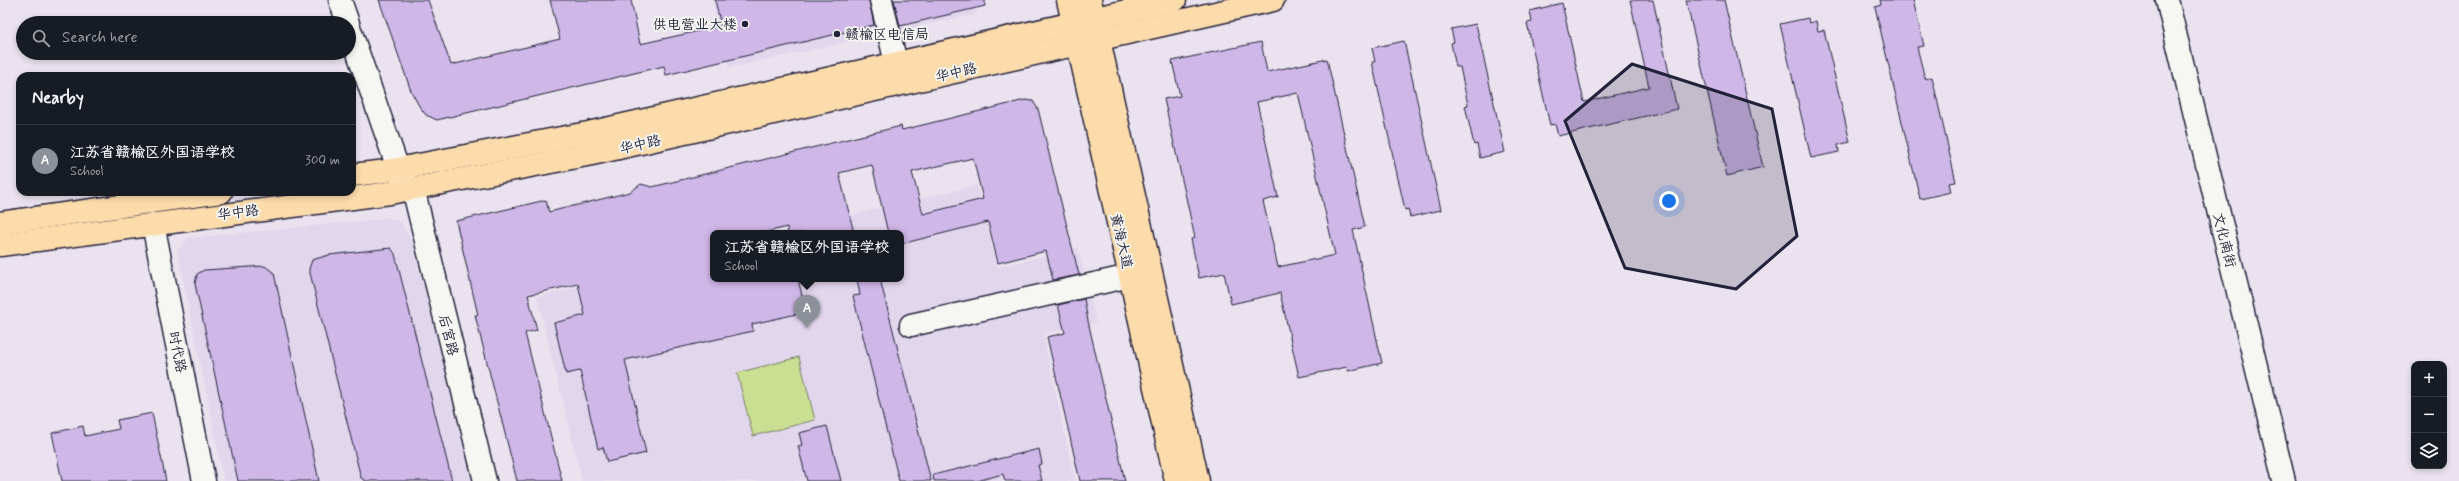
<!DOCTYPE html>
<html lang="en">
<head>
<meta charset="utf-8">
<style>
	:root { --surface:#171b24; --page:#242831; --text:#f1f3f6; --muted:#9ea1a6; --line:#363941; --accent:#8c9099 }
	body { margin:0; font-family:Mynerve,"LXGW WenKai TC",sans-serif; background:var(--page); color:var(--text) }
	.controls { position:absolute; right:12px; bottom:12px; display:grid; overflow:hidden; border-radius:8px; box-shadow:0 2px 6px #0003 }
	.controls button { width:36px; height:36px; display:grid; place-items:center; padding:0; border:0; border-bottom:1px solid var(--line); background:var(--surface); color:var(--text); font:20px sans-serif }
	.you { position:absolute; left:1669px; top:201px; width:14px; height:14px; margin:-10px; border:3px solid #fff; border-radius:50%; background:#1a73e8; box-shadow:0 0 0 6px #1a73e833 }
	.badge { display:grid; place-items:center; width:26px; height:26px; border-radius:50%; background:var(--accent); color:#fff; font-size:13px; font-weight:700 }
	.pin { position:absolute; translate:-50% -33px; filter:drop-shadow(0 1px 2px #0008) }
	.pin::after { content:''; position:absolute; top:21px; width:14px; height:12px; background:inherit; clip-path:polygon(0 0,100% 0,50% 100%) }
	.popup { position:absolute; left:710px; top:230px; width:194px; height:52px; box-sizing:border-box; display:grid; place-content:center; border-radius:8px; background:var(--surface); filter:drop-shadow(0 1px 3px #0005); font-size:13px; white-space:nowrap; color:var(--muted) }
	.popup b { font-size:15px; color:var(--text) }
	.popup::after { content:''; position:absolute; left:50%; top:100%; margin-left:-8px; border:8px solid transparent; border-top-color:var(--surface) }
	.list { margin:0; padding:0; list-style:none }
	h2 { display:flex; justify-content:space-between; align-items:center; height:52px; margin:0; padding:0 16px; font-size:17px }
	h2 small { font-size:13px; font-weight:400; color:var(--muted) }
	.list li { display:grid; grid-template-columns:26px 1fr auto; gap:12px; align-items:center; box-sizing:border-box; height:72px; padding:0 16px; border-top:1px solid var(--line) }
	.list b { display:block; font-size:15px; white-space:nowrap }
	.list p { margin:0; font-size:13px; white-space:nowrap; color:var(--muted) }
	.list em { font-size:13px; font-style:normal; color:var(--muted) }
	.icon { flex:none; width:22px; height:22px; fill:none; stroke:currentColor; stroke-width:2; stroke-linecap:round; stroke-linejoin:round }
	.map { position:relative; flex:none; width:2459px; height:481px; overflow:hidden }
	.search { position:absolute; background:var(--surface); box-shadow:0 2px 6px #0003; left:16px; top:16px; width:340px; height:44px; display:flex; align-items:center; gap:10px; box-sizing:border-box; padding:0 14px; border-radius:22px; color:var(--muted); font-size:15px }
	.panel { position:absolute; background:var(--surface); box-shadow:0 2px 6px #0003; left:16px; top:72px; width:340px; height:124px; border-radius:12px }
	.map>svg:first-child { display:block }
</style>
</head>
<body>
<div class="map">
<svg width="2459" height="481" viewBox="0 0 2459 481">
	<rect width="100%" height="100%" fill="#eae3ef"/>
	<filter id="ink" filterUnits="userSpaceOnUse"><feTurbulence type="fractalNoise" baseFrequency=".025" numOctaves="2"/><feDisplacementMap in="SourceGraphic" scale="8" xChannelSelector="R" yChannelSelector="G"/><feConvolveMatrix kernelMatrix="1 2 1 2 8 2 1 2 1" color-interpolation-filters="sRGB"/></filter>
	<g filter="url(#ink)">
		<g fill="#e2d6ed">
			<path d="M712,0H973L976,14L729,68Z"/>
			<path d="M977,185L997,267L1078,248L1096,322L1043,334L1075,481H582L537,297L578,287L577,280L901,279V233H776Z"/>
			<path d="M389,218L401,222L413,244L472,481H224L177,250L189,238Z"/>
		</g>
		<path fill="#cbdf93" stroke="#768067" d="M799,357L815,420L753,436L737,373Z"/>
		<g fill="#cfb7e7" stroke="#22223b" fill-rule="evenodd">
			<path d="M379,0H428L451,65L560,39L550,0H631L640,44L721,26L715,0H869L874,25L666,75L664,66L437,120L426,115L419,106L411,91Z"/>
			<path d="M894,0H985V6L900,26Z"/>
			<path d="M1630,0H1653L1677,109L1558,136L1555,124L1550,125L1536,64L1527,23L1532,22L1530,11L1562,3L1584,102L1649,87Z"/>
			<path d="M1686,0H1724L1763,167L1727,176Z"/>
			<path d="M1880,0H1913L1924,46L1917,47L1925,79L1932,77L1956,182L1949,183L1951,192L1920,199L1875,7L1881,5Z"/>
			<path d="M1808,18L1809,23L1816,21L1818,31L1824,30L1850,142L1838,145L1839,152L1811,158L1780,24Z"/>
			<path d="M1476,24L1505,152L1480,158L1477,144L1474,145L1465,106L1468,105L1460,67H1456L1451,43L1454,42L1451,29Z"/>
			<path d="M1404,41L1441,210L1410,217L1408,209L1405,210L1372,62H1375L1372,48Z"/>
			<path d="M1261,42L1267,72L1327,59L1365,227L1353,230L1382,363L1348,371L1347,367L1299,377L1280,293L1231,304L1224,273L1199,278L1191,239L1195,238L1164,99L1180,96L1172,61ZM1298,93L1335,255L1278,267L1263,201L1278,197L1257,102Z"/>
			<path d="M1025,100L1033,101L1038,109L1079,275L1053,280L1046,251L998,263L988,222L901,244V233H888L872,165L839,173L854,233H788L787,227L763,233H713V279H798L806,312L752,324L753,331L625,360L646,453L607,462L603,447L598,449L580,371L566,374L554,323L585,315L578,284L528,295L537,330L525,333L562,481H517L475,315H478L456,221L546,200L549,212L630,192L641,184L652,187L901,126L902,130ZM973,158L983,199L923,214L912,172Z"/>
			<path d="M391,248L395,254L452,481H366L361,478L309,269L312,260L329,255Z"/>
			<path d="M265,266L274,273L319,481H238L195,284L197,274L204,270Z"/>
			<path d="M857,279H880L931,481H899L853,296L860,295Z"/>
			<path d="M1084,299L1088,321L1125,481H1080L1047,337L1065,333L1058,305Z"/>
			<path d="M152,413L166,481H62L52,433L83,426L85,436L119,429L117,420Z"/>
			<path d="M827,426L841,481H807L798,446L802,445L799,433Z"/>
			<path d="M1039,449L1042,464L1038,465L1042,481H1005L1003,474L977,481H934L933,475Z"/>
		</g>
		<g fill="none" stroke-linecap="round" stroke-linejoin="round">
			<defs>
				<g id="minor">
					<path d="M340,0L348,23"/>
					<path d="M881,0L896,63"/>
					<path d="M2167,0L2284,481"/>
					<path d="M349,27L404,186"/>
					<path d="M413,188L485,481"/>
					<path d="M153,224L204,481"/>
					<path d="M911,325L1130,276"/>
				</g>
				<g id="major">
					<path d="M1068,0L1176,481"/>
					<path d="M1090,0L1198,481"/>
					<path d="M352,175L387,171L588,133L1175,0"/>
					<path d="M0,223L221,192"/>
					<path d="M0,245L390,193L592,154L1273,0"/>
				</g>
			</defs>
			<use href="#minor" stroke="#22223b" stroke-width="25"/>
			<use href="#major" stroke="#22223b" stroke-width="25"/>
			<use href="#minor" stroke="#f6f6f2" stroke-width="22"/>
			<use href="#major" stroke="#fddcac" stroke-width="22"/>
		</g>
	</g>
	<path fill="#22223b" fill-opacity="0.2" stroke="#22223b" stroke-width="3" stroke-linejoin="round" d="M1632,64L1772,109L1797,236L1736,289L1625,268L1565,121Z"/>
	<g fill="#22223b" stroke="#f6f6f2" stroke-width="1.5">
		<circle cx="745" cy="24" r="4"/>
		<circle cx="837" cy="34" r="4"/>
	</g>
	<g text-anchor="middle" stroke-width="3.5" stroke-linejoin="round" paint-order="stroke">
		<g font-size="14" fill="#22223b" stroke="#f6f6f2" text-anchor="end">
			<text x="737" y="29">供电营业大楼</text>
			<text x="845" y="39" text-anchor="start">赣榆区电信局</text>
		</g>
		<g font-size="14" fill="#22223b" stroke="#f6f6f2">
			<text transform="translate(956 72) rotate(-13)" y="5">华中路</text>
			<text transform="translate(640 144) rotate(-13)" y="5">华中路</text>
			<text transform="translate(238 212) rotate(-7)" y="5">华中路</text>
			<text transform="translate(2225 240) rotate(76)" y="5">文化南街</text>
			<text transform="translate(1122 241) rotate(77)" y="5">黄海大道</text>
			<text transform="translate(449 335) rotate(76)" y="5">后宫路</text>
			<text transform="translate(178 352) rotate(79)" y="5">时代路</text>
		</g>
	</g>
</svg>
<div class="controls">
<button>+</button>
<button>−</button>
<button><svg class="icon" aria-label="layers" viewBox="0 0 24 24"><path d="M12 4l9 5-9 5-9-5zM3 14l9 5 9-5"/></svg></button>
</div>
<div class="you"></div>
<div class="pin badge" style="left:807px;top:328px">A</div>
<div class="popup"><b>江苏省赣榆区外国语学校</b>School</div>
<div class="search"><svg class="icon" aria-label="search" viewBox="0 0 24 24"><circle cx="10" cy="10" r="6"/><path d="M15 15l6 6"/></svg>Search here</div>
<section class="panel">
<h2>Nearby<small></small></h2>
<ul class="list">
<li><span class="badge">A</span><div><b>江苏省赣榆区外国语学校</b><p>School</p></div><em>300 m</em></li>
</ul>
</section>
</div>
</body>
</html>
